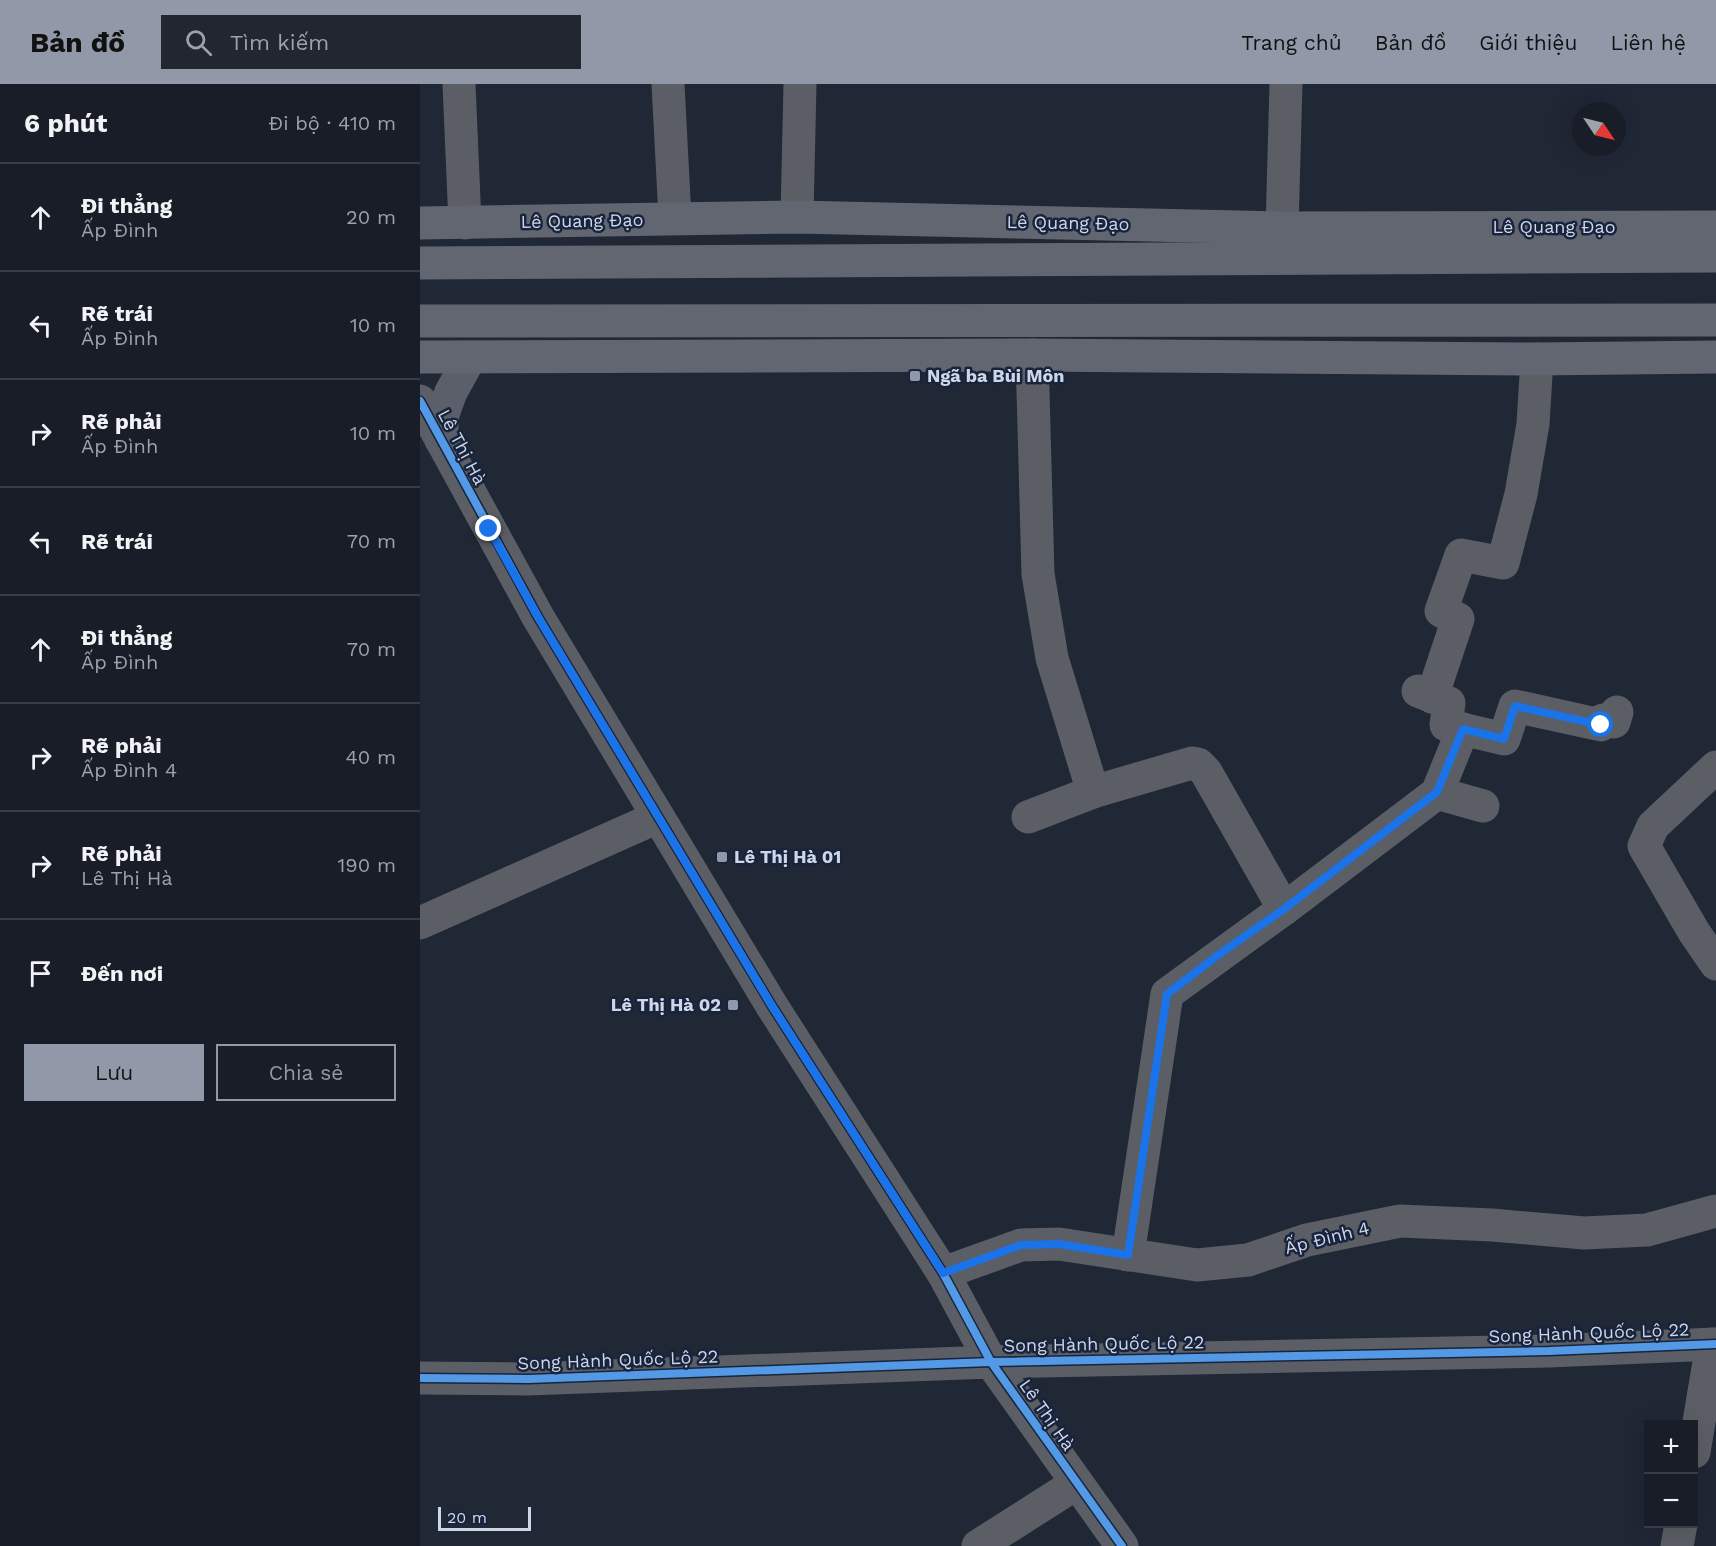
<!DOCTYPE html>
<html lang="vi">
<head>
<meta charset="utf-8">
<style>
	:root { --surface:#181d28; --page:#212630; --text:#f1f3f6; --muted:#9fa2a8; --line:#363b45; --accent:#9199a9 }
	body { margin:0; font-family:"Work Sans",sans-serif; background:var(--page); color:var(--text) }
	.controls { position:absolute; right:18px; bottom:18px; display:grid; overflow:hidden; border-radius:0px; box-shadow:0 6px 24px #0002 }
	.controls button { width:54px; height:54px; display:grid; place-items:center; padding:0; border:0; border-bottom:2px solid var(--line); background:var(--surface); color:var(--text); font:30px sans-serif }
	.compass { position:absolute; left:1152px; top:18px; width:54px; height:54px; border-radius:50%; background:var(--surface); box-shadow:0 6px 24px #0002; rotate:125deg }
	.scale { position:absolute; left:18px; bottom:15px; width:93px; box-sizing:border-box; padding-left:6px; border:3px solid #ced7e7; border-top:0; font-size:16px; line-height:21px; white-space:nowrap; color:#ced7e7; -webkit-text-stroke:4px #18243d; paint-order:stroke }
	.stop { position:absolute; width:18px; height:18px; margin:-14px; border:4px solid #1a73e8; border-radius:50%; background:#fff }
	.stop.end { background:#1a73e8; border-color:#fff; box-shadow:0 2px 6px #0008 }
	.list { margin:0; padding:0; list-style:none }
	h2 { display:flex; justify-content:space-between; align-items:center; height:78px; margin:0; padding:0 24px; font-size:26px }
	h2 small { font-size:20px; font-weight:400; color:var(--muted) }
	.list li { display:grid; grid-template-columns:39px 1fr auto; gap:18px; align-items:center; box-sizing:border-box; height:108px; padding:0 24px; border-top:2px solid var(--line) }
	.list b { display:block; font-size:22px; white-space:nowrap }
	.list p { margin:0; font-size:20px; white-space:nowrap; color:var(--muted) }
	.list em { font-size:20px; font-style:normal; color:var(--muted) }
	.actions { display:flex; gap:12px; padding:18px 24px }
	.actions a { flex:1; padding:14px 0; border:2px solid var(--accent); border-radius:0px; text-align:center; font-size:21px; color:var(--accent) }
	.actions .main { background:var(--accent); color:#111 }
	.icon { flex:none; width:33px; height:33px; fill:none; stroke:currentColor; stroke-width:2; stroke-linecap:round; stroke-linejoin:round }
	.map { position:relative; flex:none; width:1296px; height:1462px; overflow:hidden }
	header { display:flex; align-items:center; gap:36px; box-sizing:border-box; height:84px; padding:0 30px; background:var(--accent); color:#111 }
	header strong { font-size:28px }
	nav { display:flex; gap:33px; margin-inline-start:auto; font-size:21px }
	.search { width:420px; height:54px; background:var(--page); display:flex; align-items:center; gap:15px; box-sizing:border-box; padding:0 21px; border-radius:0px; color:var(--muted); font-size:22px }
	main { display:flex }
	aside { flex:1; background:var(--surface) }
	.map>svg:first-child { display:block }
</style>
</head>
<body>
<header>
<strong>Bản đồ</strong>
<div class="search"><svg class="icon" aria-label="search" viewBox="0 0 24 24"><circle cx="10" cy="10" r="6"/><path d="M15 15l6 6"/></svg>Tìm kiếm</div>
<nav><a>Trang chủ</a><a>Bản đồ</a><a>Giới thiệu</a><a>Liên hệ</a></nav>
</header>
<main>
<aside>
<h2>6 phút<small>Đi bộ · 410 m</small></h2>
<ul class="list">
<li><svg class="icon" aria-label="ahead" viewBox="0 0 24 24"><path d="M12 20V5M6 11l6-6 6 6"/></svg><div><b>Đi thẳng</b><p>Ấp Đình</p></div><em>20 m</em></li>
<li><svg class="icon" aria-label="left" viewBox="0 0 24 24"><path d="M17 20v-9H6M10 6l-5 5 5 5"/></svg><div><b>Rẽ trái</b><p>Ấp Đình</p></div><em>10 m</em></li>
<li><svg class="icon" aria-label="right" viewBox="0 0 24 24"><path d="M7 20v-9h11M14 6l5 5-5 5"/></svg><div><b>Rẽ phải</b><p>Ấp Đình</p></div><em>10 m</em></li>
<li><svg class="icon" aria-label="left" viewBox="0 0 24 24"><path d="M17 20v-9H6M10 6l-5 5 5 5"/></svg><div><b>Rẽ trái</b></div><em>70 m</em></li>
<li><svg class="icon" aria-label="ahead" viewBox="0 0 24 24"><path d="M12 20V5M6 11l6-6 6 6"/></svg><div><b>Đi thẳng</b><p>Ấp Đình</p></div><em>70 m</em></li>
<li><svg class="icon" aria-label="right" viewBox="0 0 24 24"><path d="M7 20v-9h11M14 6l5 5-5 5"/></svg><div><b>Rẽ phải</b><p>Ấp Đình 4</p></div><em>40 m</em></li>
<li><svg class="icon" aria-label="right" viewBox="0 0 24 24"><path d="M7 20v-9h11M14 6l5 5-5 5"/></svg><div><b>Rẽ phải</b><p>Lê Thị Hà</p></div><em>190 m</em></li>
<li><svg class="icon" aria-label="arrive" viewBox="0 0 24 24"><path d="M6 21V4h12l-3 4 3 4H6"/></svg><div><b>Đến nơi</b></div></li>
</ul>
<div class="actions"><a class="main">Lưu</a><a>Chia sẻ</a></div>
</aside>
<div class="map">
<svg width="1296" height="1462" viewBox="0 0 1296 1462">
	<rect width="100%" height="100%" fill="#202735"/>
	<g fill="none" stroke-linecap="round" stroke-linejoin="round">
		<g stroke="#5b5e65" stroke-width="33">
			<path d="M39,0L45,139"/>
			<path d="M248,0L255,134"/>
			<path d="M377,133L380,0"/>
			<path d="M862,144L866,0"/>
			<path d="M612,271L618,490L632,574L673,708L772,679L778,680L786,688L864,825L747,910L708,1171"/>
			<path d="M0,317L118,533L352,922L523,1189L571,1278L702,1462"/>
			<path d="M998,607L1029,619L1026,641L1084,655L1095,622L1181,641L1183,636L1194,638L1197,628"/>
			<path d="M1012,613L1038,535L1021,527L1041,471L1083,479L1101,410L1113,340L1117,275"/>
			<path d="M1296,683L1233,742L1224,762L1274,848L1296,880"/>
			<path d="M1017,709L1063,722"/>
			<path d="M608,733L673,708"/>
			<path d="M864,825L1017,709L1043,645"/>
			<path d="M0,839L238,733"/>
			<path d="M523,1189L601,1161L639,1160L777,1181L828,1176L887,1156L980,1137L1072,1141L1164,1149L1227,1146L1296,1127"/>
			<path d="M0,1294L108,1295L571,1278L1129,1267L1296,1260"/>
			<path d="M1274,1368L1292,1260"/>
			<path d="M558,1462L657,1399"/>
			<path d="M1257,1462L1261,1440"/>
		</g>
		<path stroke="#5a5f69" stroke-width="33" d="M21,356L23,330L31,308L50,274"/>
		<g stroke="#616670" stroke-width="33">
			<path d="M0,139L377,133L862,144L1296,143"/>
			<path d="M0,179L1296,172"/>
			<path d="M0,237L1296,236"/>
			<path d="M0,273L612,271L1117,275L1296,273"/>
		</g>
		<defs>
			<g id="cycleway">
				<path d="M0,317L118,533L352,922L523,1189L571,1278L702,1462"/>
				<path d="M0,1294L108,1295L571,1278L1129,1267L1296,1260"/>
			</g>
		</defs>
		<use href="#cycleway" stroke="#18243d" stroke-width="11"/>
		<use href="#cycleway" stroke="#5399e6" stroke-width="8"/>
	</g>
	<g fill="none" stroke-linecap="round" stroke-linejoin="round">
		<path stroke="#1a73e8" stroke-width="8" d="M69,445L118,533L352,922L523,1189L601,1161L639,1160L708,1171L747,910L801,869L864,825L1017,708L1043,645L1084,655L1095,622L1181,641"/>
	</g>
	<g fill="#9199a9" stroke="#18243d" stroke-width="2">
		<rect x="489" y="286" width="12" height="12" rx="3"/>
		<rect x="296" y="767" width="12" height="12" rx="3"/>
		<rect x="307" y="915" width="12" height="12" rx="3"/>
	</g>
	<g text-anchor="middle" stroke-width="5" stroke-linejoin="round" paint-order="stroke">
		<g font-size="18" fill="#ced7e7" stroke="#18243d">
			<text transform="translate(162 137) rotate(-1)" y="6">Lê Quang Đạo</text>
			<text transform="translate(648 139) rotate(1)" y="6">Lê Quang Đạo</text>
			<text x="1134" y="149">Lê Quang Đạo</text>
			<text transform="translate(42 363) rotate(62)" y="6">Lê Thị Hà</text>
			<text transform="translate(907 1154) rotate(-14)" y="6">Ấp Đình 4</text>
			<text transform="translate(1169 1249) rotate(-2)" y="6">Song Hành Quốc Lộ 22</text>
			<text transform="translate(684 1260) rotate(-1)" y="6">Song Hành Quốc Lộ 22</text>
			<text transform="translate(198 1276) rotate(-2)" y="6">Song Hành Quốc Lộ 22</text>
			<text transform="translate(627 1331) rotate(55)" y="6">Lê Thị Hà</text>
		</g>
		<g font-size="18" font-weight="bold" fill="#ced7e7" stroke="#18243d" text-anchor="start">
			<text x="507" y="298">Ngã ba Bùi Môn</text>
			<text x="314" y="779">Lê Thị Hà 01</text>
			<text x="301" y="927" text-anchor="end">Lê Thị Hà 02</text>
		</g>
	</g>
</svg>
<div class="controls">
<button>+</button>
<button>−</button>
</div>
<svg class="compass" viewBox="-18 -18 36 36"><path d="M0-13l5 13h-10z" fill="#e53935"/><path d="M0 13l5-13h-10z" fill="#9fa2a8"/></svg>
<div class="scale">20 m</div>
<div class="stop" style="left:1181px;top:641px"></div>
<div class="stop end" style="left:69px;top:445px"></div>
</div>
</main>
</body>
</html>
